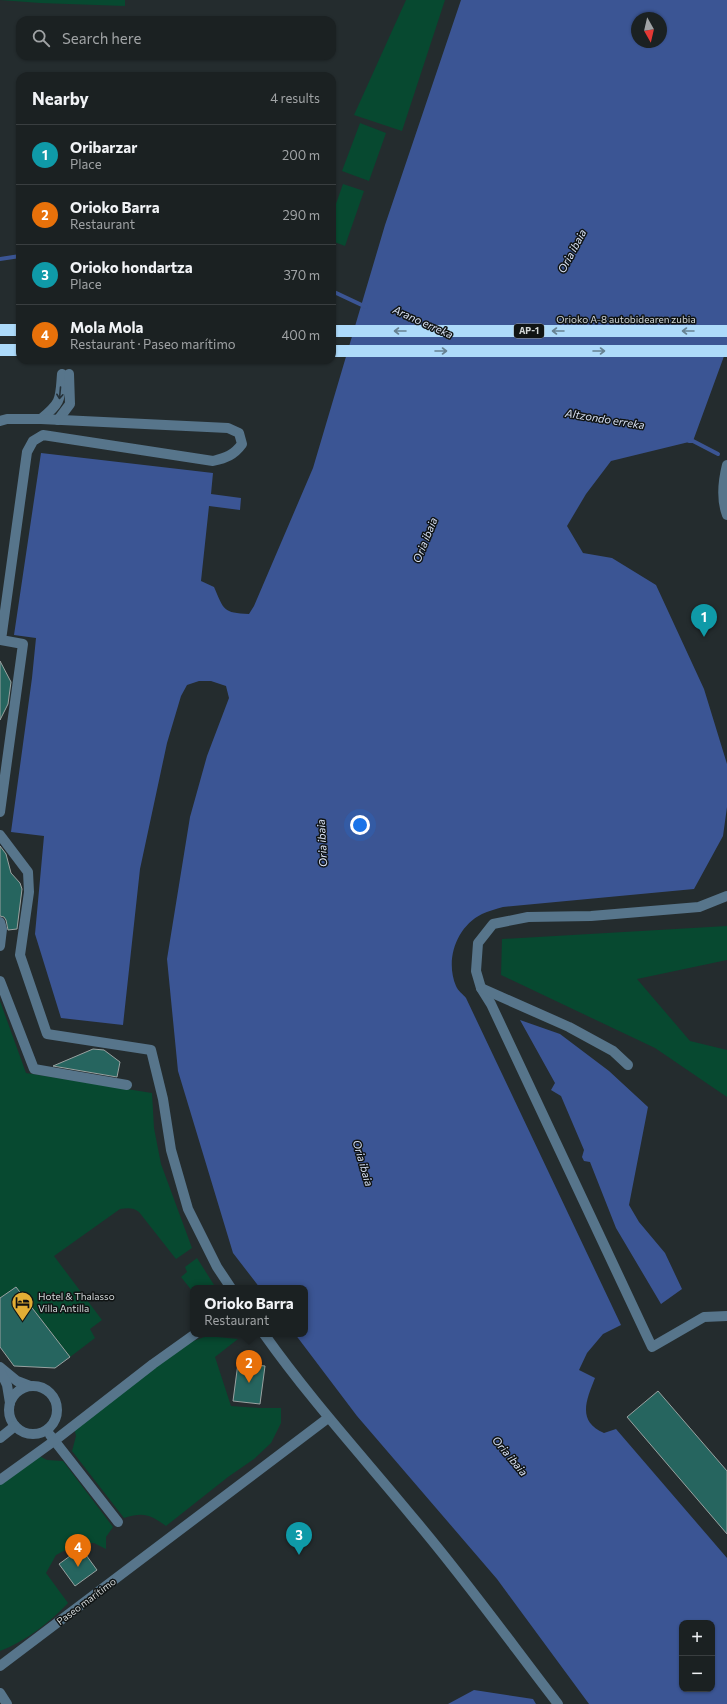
<!DOCTYPE html>
<html lang="en">
<head>
<meta charset="utf-8">
<style>
	:root { --surface:#1b2122; --page:#24292a; --text:#f1f3f6; --muted:#a0a3a5; --line:#393e40; --accent:#e3ae35 }
	body { margin:0; font-family:Commissioner,sans-serif; background:var(--page); color:var(--text) }
	.controls { position:absolute; right:12px; bottom:12px; display:grid; overflow:hidden; border-radius:8px; box-shadow:0 1px 3px #0004 }
	.controls button { width:36px; height:36px; display:grid; place-items:center; padding:0; border:0; border-bottom:1px solid var(--line); background:var(--surface); color:var(--text); font:20px sans-serif }
	.compass { position:absolute; left:631px; top:12px; width:36px; height:36px; border-radius:50%; background:var(--surface); box-shadow:0 1px 3px #0004; rotate:172deg }
	.you { position:absolute; left:360px; top:825px; width:14px; height:14px; margin:-10px; border:3px solid #fff; border-radius:50%; background:#1a73e8; box-shadow:0 0 0 6px #1a73e833 }
	.badge { display:grid; place-items:center; width:26px; height:26px; border-radius:50%; background:var(--accent); color:#fff; font-size:13px; font-weight:700 }
	.pin { position:absolute; translate:-50% -33px; filter:drop-shadow(0 1px 2px #0008) }
	.pin::after { content:''; position:absolute; top:21px; width:14px; height:12px; background:inherit; clip-path:polygon(0 0,100% 0,50% 100%) }
	.popup { position:absolute; left:190px; top:1285px; width:118px; height:52px; box-sizing:border-box; display:grid; place-content:center; border-radius:8px; background:var(--surface); filter:drop-shadow(0 1px 3px #0005); font-size:13px; white-space:nowrap; color:var(--muted) }
	.popup b { font-size:15px; color:var(--text) }
	.popup::after { content:''; position:absolute; left:50%; top:100%; margin-left:-8px; border:8px solid transparent; border-top-color:var(--surface) }
	.list { margin:0; padding:0; list-style:none }
	h2 { display:flex; justify-content:space-between; align-items:center; height:52px; margin:0; padding:0 16px; font-size:17px }
	h2 small { font-size:13px; font-weight:400; color:var(--muted) }
	.list li { display:grid; grid-template-columns:26px 1fr auto; gap:12px; align-items:center; box-sizing:border-box; height:60px; padding:0 16px; border-top:1px solid var(--line) }
	.list b { display:block; font-size:15px; white-space:nowrap }
	.list p { margin:0; font-size:13px; white-space:nowrap; color:var(--muted) }
	.list em { font-size:13px; font-style:normal; color:var(--muted) }
	.icon { flex:none; width:22px; height:22px; fill:none; stroke:currentColor; stroke-width:2; stroke-linecap:round; stroke-linejoin:round }
	.map { position:relative; flex:none; width:727px; height:1704px; overflow:hidden }
	.search { position:absolute; background:var(--surface); box-shadow:0 1px 3px #0004; left:16px; top:16px; width:320px; height:44px; display:flex; align-items:center; gap:10px; box-sizing:border-box; padding:0 14px; border-radius:12px; color:var(--muted); font-size:15px }
	.panel { position:absolute; background:var(--surface); box-shadow:0 1px 3px #0004; left:16px; top:72px; width:320px; height:292px; border-radius:12px }
	.map>svg:first-child { display:block }
</style>
</head>
<body>
<div class="map">
<svg width="727" height="1704" viewBox="0 0 727 1704">
	<rect width="100%" height="100%" fill="#242c2e"/>
	<g fill="#074930">
		<path d="M0,0H125V6L40,3Z"/>
		<path d="M406,0H445L402,131L354,115Z"/>
		<path d="M360,123L386,133L369,181L342,171Z"/>
		<path d="M343,184L364,191L345,246L332,241V215Z"/>
		<path d="M727,926V960L637,979L690,1041L727,1050V1097L655,1048L501,975L502,939Z"/>
		<path d="M0,1001L26,1073L152,1093L154,1128L161,1164L192,1248L176,1259L139,1212C133,1207 127,1208 120,1209L54,1256L102,1320L90,1329L95,1338L70,1357L16,1287L0,1298Z"/>
		<path d="M197,1258L216,1288H193V1292L181,1277L187,1272L185,1267Z"/>
		<path d="M207,1336L238,1339L215,1357L231,1406L260,1408H281V1423L271,1443L254,1459L228,1477L166,1526C149,1514 144,1512 124,1518L72,1451L76,1436L74,1428L180,1346Z"/>
		<path d="M39,1456L47,1460L63,1461L113,1527L106,1537V1549L94,1543H79L56,1555L46,1573L68,1603C49,1623 26,1641 0,1651V1483Z"/>
	</g>
	<g fill="#3b5594" fill-rule="evenodd">
		<path d="M461,0H727V348L693,441L611,461L586,494L567,526L583,553L612,558L656,585L704,689L727,764V807L723,836L694,889L503,907C496,909 488,911 482,914C456,927 445,960 456,986C458,991 463,994 466,998L621,1325L603,1334L587,1353L579,1370L595,1378C586,1401 577,1421 604,1433L616,1429L727,1558V1704H589L497,1579L357,1416L295,1334H305V1288H260L233,1253L178,1071L167,959L190,817L207,756L229,698L226,686L211,681H199L187,685L181,696L167,743L140,869L123,1025L61,1018L35,934L44,836L11,832L32,678L36,638L14,635L41,453L213,473L211,494L241,498L240,510L209,506L201,581L214,587C224,610 223,613 249,614L254,606L313,468L385,225ZM637,18H661V42H637ZM682,1623H712V1689H682Z"/>
		<path d="M520,1020L560,1034L609,1071L648,1107L629,1205L639,1222L665,1253L682,1289L661,1304L616,1228L590,1162L584,1161L582,1157L584,1150L561,1096L551,1090L555,1083Z"/>
		<path d="M474,1690L533,1699L536,1704H448Z"/>
	</g>
	<g fill="none" stroke-linecap="round" stroke-linejoin="round">
		<g stroke="#3b5594" stroke-width="4">
			<path d="M0,259L20,256"/>
			<path d="M332,291L366,307"/>
			<path d="M689,441H693L718,454"/>
		</g>
	</g>
	<g fill="#26655f" stroke="#99a2a1">
		<path d="M0,661L11,682L8,704L0,720Z"/>
		<path d="M0,846L6,854L11,873L20,883L22,889L17,929L8,930L6,920L4,917L0,916Z"/>
		<path d="M93,1049L104,1050L120,1062L117,1077L53,1066Z"/>
		<path d="M16,1287L70,1357L55,1368L14,1366L0,1347V1298Z"/>
		<path d="M238,1363L265,1366L260,1404L233,1401Z"/>
		<path d="M658,1391L727,1471V1534L627,1417Z"/>
		<path d="M81,1548L97,1570L75,1586L59,1564Z"/>
	</g>
	<g fill="none" stroke-linecap="round" stroke-linejoin="round">
		<g stroke="#57758b" stroke-width="10">
			<path d="M41,419C62,402 60,399 62,374"/>
			<path d="M58,420L70,404L69,374"/>
			<path d="M0,421L7,419H41L228,428L239,433L242,444C234,455 226,458 213,461L43,435L33,441L27,452L1,640L23,644L0,812"/>
			<path d="M727,465C723,481 721,499 727,515"/>
			<path d="M0,835L28,872L29,892L20,955L47,1034L151,1050L163,1099L171,1150L188,1209L217,1267L231,1288"/>
			<path d="M727,896L699,907L591,916L528,917L493,924L478,943L476,971L481,988L491,1004L652,1347L704,1317L727,1316"/>
			<path d="M0,922L2,929L0,946"/>
			<path d="M0,981L34,1069L127,1085"/>
			<path d="M481,988L569,1027L613,1051L628,1065"/>
			<path d="M264,1334C310,1399 364,1458 415,1520C465,1579 511,1643 558,1704"/>
			<path d="M0,1367L17,1381L30,1386"/>
			<path d="M0,1370L7,1385L10,1403"/>
			<circle cx="33" cy="1410" r="24"/>
			<path d="M50,1435L118,1522"/>
			<path d="M0,1438L15,1426"/>
			<path d="M0,1480L54,1441L153,1364L195,1334"/>
			<path d="M0,1666L328,1418"/>
			<path d="M0,1693L7,1704"/>
		</g>
		<g stroke="#addafa" stroke-width="12">
			<path d="M0,330H20"/>
			<path d="M332,331H727"/>
			<path d="M0,350H20"/>
			<path d="M332,351H727"/>
		</g>
	</g>
	<defs><path id="oneway-shaft" d="M-6 0H5M1.5-3L5.5 0L1.5 3" fill="none" stroke-width="1.6" stroke-linecap="round" stroke-linejoin="round"/></defs>
	<g stroke="#668192">
		<use href="#oneway-shaft" transform="translate(400 331) rotate(-180)"/>
		<use href="#oneway-shaft" transform="translate(558 331) rotate(-180)"/>
		<use href="#oneway-shaft" transform="translate(688 331) rotate(-180)"/>
		<use href="#oneway-shaft" transform="translate(441 351)"/>
		<use href="#oneway-shaft" transform="translate(599 351)"/>
	</g>
	<use stroke="#253138" href="#oneway-shaft" transform="translate(60 393) rotate(95)"/>
	<defs>
		<symbol id="hotel-pin" viewBox="-11 -11 22 30"><path d="M0 17L-7.5 6A9.5 9.5 0 1 1 7.5 6Z" fill="#e3ae35" stroke="#101414"/><path d="M-6-4.5h1.5V1H6V5H4.5V3h-9V5H-6ZM-4 0a1.8 1.8 0 1 1 3.6 0ZM.5 0V-2.5h3Q6-2.5 6 0Z" fill="#111"/></symbol>
	</defs>
	<g fill-rule="evenodd">
		<use href="#hotel-pin" x="10" y="1290" width="25" height="34"/>
	</g>
	<g text-anchor="middle" stroke-width="3" stroke-linejoin="round" paint-order="stroke">
		<rect fill="#101414" stroke="#979c9c" stroke-width="1" x="514" y="324" width="30" height="14" rx="3"/>
		<g font-size="9" font-weight="bold" fill="#d1d6d7">
			<text x="529" y="334">AP-1</text>
		</g>
		<g font-size="10" fill="#d1d6d7" stroke="#101414">
			<text x="626" y="323">Orioko A-8 autobidearen zubia</text>
			<text transform="translate(86 1601) rotate(-37)" y="4">Paseo marítimo</text>
		</g>
		<g font-size="10" fill="#d1d6d7" stroke="#101414" text-anchor="start">
			<text x="38" y="1300">Hotel &amp; Thalasso<tspan x="38" dy="12">Villa Antilla</tspan></text>
		</g>
		<g font-size="11" font-style="italic" fill="#d7e0f3" stroke="#101414">
			<text transform="translate(572 251) rotate(-62)" y="4">Oria ibaia</text>
			<text transform="translate(423 322) rotate(24)" y="4">Arano erreka</text>
			<text transform="translate(605 419) rotate(9)" y="4">Altzondo erreka</text>
			<text transform="translate(425 540) rotate(-68)" y="4">Oria ibaia</text>
			<text transform="translate(322 843) rotate(-93)" y="4">Oria ibaia</text>
			<text transform="translate(363 1163) rotate(74)" y="4">Oria ibaia</text>
			<text transform="translate(510 1456) rotate(50)" y="4">Oria ibaia</text>
		</g>
	</g>
</svg>
<div class="controls">
<button>+</button>
<button>−</button>
</div>
<svg class="compass" viewBox="-18 -18 36 36"><path d="M0-13l5 13h-10z" fill="#e53935"/><path d="M0 13l5-13h-10z" fill="#a0a3a5"/></svg>
<div class="you"></div>
<div class="pin badge" style="left:704px;top:637px;background:#0f9aa8">1</div>
<div class="pin badge" style="left:249px;top:1383px;background:#e8710a">2</div>
<div class="popup"><b>Orioko Barra</b>Restaurant</div>
<div class="pin badge" style="left:299px;top:1555px;background:#0f9aa8">3</div>
<div class="pin badge" style="left:78px;top:1567px;background:#e8710a">4</div>
<div class="search"><svg class="icon" aria-label="search" viewBox="0 0 24 24"><circle cx="10" cy="10" r="6"/><path d="M15 15l6 6"/></svg>Search here</div>
<section class="panel">
<h2>Nearby<small>4 results</small></h2>
<ul class="list">
<li><span class="badge" style="background:#0f9aa8">1</span><div><b>Oribarzar</b><p>Place</p></div><em>200 m</em></li>
<li><span class="badge" style="background:#e8710a">2</span><div><b>Orioko Barra</b><p>Restaurant</p></div><em>290 m</em></li>
<li><span class="badge" style="background:#0f9aa8">3</span><div><b>Orioko hondartza</b><p>Place</p></div><em>370 m</em></li>
<li><span class="badge" style="background:#e8710a">4</span><div><b>Mola Mola</b><p>Restaurant · Paseo marítimo</p></div><em>400 m</em></li>
</ul>
</section>
</div>
</body>
</html>
